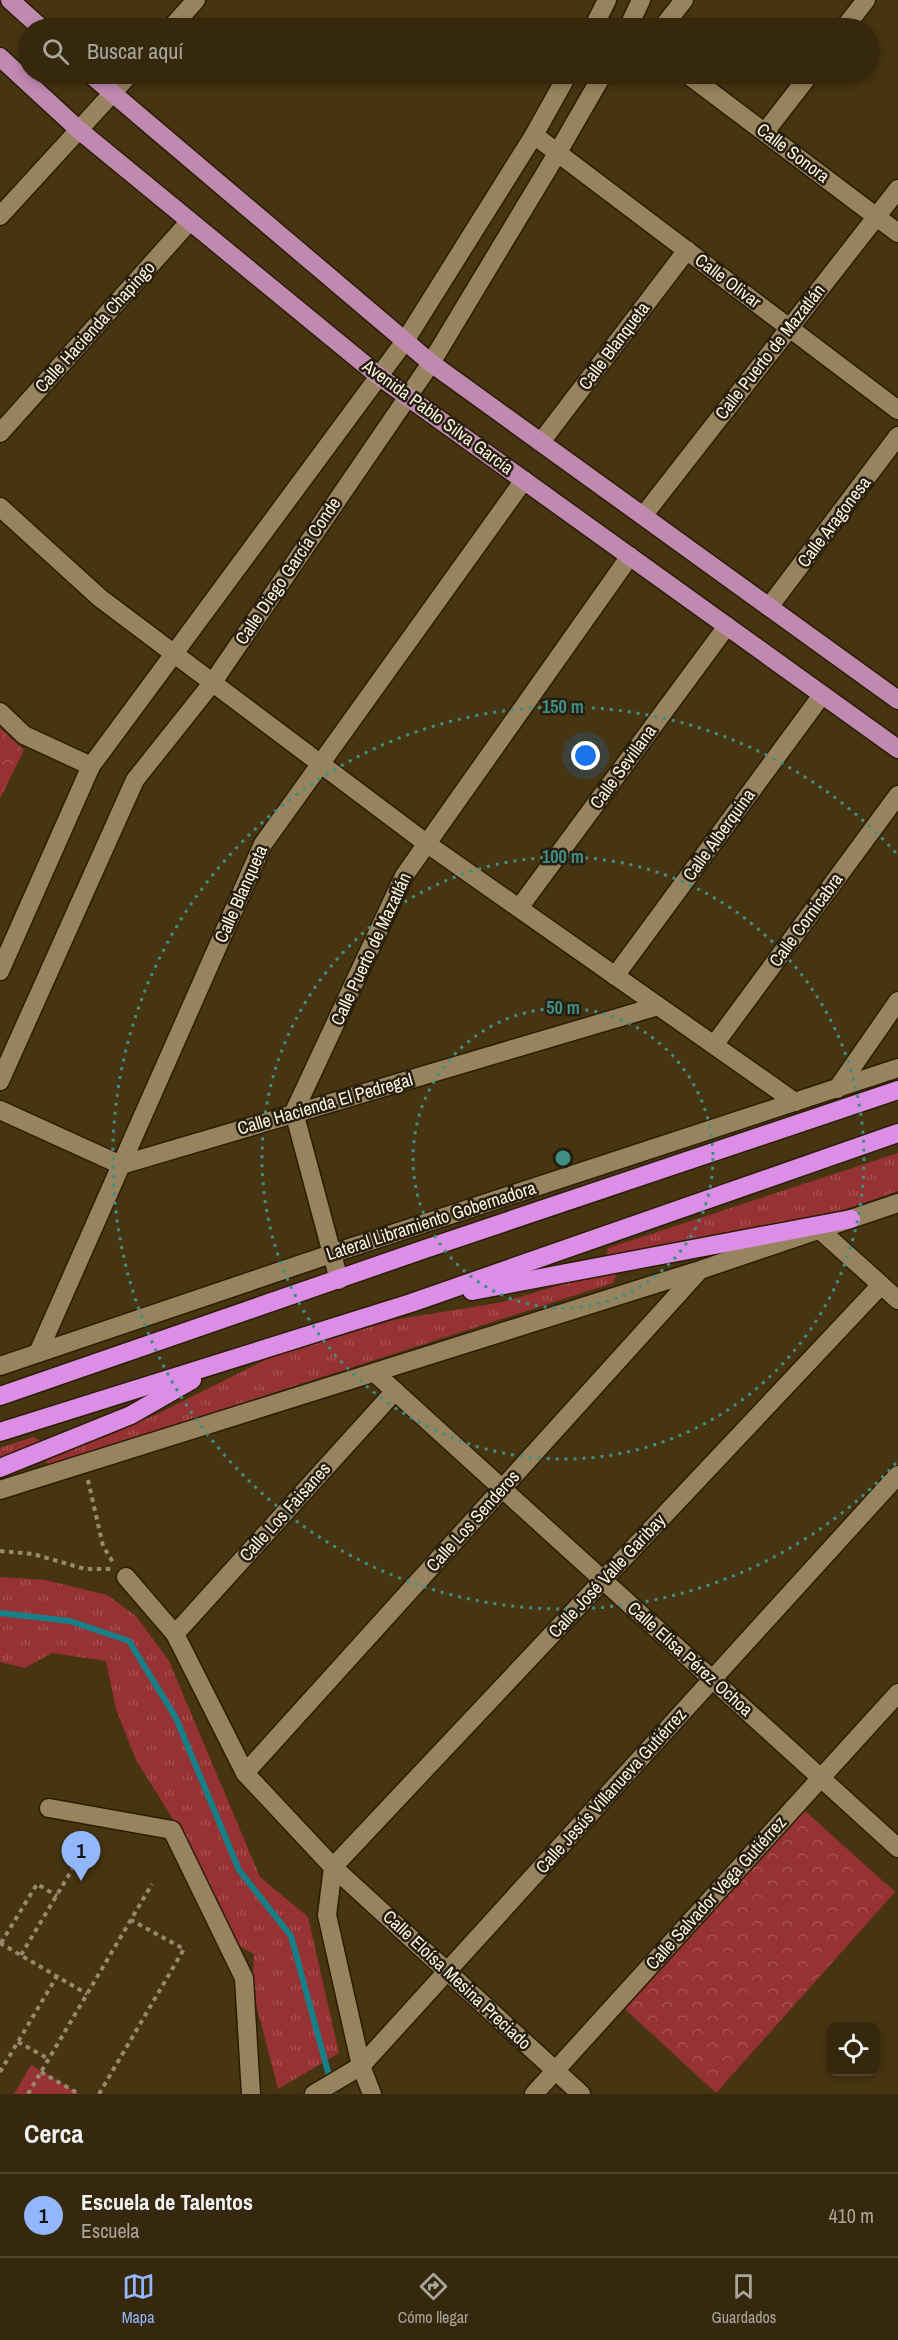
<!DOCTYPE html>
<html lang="es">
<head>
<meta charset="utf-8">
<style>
	:root { --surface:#35280d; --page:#40341b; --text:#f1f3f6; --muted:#aaa69d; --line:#4f442e; --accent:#93b7fd }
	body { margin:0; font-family:"Archivo Narrow",sans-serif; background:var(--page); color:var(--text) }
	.controls { position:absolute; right:18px; bottom:18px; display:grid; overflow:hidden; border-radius:12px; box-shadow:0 3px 9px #0003 }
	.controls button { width:54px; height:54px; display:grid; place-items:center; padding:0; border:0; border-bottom:2px solid var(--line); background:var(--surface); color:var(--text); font:30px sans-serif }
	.you { position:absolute; left:586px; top:756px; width:21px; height:21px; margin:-15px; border:4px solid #fff; border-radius:50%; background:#1a73e8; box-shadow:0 0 0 9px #1a73e833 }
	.badge { display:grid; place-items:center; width:39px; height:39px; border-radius:50%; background:var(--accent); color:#111; font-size:20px; font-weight:700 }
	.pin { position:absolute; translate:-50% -50px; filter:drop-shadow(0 2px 3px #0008) }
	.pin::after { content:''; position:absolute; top:32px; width:21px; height:18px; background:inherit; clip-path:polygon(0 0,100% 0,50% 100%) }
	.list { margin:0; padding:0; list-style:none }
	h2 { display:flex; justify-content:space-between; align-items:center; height:78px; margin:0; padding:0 24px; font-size:26px }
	h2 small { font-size:20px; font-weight:400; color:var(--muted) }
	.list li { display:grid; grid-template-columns:39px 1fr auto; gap:18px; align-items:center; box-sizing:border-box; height:84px; padding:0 24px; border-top:2px solid var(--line) }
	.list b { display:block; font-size:22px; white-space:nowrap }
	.list p { margin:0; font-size:20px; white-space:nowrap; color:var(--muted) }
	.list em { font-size:20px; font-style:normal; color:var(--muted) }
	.icon { flex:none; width:33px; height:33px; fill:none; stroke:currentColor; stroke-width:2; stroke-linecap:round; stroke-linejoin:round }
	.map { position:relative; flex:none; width:898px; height:2094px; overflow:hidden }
	.search { position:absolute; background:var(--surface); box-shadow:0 3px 9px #0003; left:18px; right:18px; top:18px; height:66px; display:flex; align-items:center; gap:15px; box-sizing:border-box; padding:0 21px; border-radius:33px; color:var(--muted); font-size:22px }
	.sheet { height:162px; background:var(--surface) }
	nav { display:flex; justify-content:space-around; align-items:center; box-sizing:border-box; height:84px; border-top:2px solid var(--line); background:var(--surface); font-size:16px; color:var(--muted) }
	nav a { display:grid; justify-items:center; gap:3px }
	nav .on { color:var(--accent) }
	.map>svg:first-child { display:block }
</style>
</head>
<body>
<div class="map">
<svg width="898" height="2094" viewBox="0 0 898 2094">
	<defs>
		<pattern id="grass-tufts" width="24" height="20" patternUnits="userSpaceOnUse" patternTransform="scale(1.5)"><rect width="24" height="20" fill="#973234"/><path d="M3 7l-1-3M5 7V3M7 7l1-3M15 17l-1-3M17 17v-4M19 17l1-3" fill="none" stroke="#a75051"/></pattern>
		<pattern id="forest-crowns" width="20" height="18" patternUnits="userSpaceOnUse" patternTransform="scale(1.5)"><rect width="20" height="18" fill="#973234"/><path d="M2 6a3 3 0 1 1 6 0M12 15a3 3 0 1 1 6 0" fill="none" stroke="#a75051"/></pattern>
	</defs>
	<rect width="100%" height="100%" fill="#473511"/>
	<g fill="url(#grass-tufts)">
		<path d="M898,1153V1191L843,1210L613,1260L606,1256L608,1248Z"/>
		<path d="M610,1270L616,1275L613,1283L50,1465L45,1461L47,1455L153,1416L275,1355L394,1320L503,1302Z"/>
		<path d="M33,1437L41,1441L37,1448L0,1461V1448Z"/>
		<path d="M0,1577L45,1580L107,1595L136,1616L169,1661L260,1877L308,1917L339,2053L278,2089L252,1988L254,1954L234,1943L193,1851L136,1760L116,1709L106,1661L52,1653L25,1668L0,1662Z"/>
	</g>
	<g fill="url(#forest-crowns)">
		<path d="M0,728L24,750L0,799Z"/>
		<path d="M804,1810L895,1892L716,2093L625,2009Z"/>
	</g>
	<path fill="#973234" d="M31,2065L79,2094H14Z"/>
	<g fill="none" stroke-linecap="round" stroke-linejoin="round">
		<path stroke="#158088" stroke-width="6" d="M0,1613L70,1621L129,1641L176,1718L239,1870L291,1936L334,2094"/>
		<defs>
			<g id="minor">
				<path d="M171,28L196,0"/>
				<path d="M593,28L607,0"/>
				<path d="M628,28L641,0"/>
				<path d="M662,28L684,0"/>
				<path d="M844,28L866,0"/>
				<path d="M687,74L898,233"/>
				<path d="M765,132L810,74"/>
				<path d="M534,135L898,410"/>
				<path d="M0,216L130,74"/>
				<path d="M0,433L190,221"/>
				<path d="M541,442L687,250"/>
				<path d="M0,507L100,598L426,843L795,1102"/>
				<path d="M643,516L898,189"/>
				<path d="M769,607L898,436"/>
				<path d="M0,712L24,735L91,766"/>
				<path d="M519,908L727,626"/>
				<path d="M0,971L91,766L405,341L534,135L568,74"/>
				<path d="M615,976L822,695"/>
				<path d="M714,1045L898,795"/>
				<path d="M0,1081L135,780L213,682L431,363L558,152L603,74"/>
				<path d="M837,1089L898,1001"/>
				<path d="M0,1110L121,1165L658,1006"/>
				<path d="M820,1230L898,1300"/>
				<path d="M339,1280L294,1112L404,876L630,556"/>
				<path d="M38,1353L263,844L524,480"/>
				<path d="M0,1366L331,1254L898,1068"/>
				<path d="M375,1373L898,1848"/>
				<path d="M0,1490L700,1270L898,1203"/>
				<path d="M126,1577L175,1634L245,1773L333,1867L327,1915L361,2066L372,2094"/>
				<path d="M175,1634L395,1391"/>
				<path d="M245,1773L699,1271"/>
				<path d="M49,1808L172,1830L244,1978L251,2094"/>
				<path d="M314,2094L361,2066L898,1475"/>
				<path d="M534,2094L898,1693"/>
				<path d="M581,2094L333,1867L881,1285"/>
			</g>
			<g id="major">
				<path d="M10,0L41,28"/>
				<path d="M0,57L79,130L380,377L898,749"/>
				<path d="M90,74L431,363L898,700"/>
			</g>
			<g id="highway">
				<path d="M472,1291L851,1219"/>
				<path d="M0,1396L425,1249L898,1090"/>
				<path d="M0,1432L411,1303L898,1133"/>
				<path d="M0,1468L131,1415L192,1380"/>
			</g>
		</defs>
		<use href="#minor" stroke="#2a1d03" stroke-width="21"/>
		<use href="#major" stroke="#2a1d03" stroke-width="21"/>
		<use href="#highway" stroke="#2a1d03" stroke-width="21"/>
		<g stroke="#98896d" stroke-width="4" stroke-dasharray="4.5 4.5" stroke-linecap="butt">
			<path d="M88,1480L103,1546L114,1564"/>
			<path d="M0,1551L33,1554L85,1569H111"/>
			<path d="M0,1943L87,1994"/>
			<path d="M1,1943L37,1884L57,1896"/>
			<path d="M21,1955L82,1853"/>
			<path d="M18,2042L49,2059"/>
			<path d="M0,2072L57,1976"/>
			<path d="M41,2072L79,2094"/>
			<path d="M28,2094L152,1884"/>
			<path d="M99,2094L184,1949L131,1920"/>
		</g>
		<use href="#minor" stroke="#97845f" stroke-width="18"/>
		<use href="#major" stroke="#c08ab0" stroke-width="18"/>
		<use href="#highway" stroke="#dc8ee6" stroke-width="18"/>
	</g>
	<g fill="none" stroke="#3f8f85" stroke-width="3" stroke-dasharray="3 6">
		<circle cx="563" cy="1158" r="150"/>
		<circle cx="563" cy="1158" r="301"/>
		<path d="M896 1463A451 451 0 1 1 896 853"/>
	</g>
	<g text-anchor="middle" stroke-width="5" stroke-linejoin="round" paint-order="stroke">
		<g font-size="18" fill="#fef3df" stroke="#261e10">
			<text transform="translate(793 153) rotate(37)" y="6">Calle Sonora</text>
			<text transform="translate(728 281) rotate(37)" y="6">Calle Olivar</text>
			<text transform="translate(95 327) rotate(-48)" y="6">Calle Hacienda Chapingo</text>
			<text transform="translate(614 346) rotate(-53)" y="6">Calle Blanqueta</text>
			<text transform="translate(770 352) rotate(-52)" y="6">Calle Puerto de Mazatlán</text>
			<text transform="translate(438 417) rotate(36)" y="6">Avenida Pablo Silva García</text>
			<text transform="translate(834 522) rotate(-53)" y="6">Calle Aragonesa</text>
			<text transform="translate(288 571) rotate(-56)" y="6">Calle Diego García Conde</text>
			<text transform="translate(623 767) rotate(-54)" y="6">Calle Sevillana</text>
			<text transform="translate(719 835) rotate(-54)" y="6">Calle Alberquina</text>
			<text transform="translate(241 894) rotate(-66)" y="6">Calle Blanqueta</text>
			<text transform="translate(806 920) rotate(-54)" y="6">Calle Cornicabra</text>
			<text transform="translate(371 949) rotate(-65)" y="6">Calle Puerto de Mazatlán</text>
			<text transform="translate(325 1104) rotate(-16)" y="6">Calle Hacienda El Pedregal</text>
			<text transform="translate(431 1221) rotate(-18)" y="6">Lateral Libramiento Gobernadora</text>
			<text transform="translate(285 1512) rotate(-48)" y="6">Calle Los Faisanes</text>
			<text transform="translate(473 1521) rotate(-48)" y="6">Calle Los Senderos</text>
			<text transform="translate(607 1576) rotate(-47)" y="6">Calle José Valle Garibay</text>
			<text transform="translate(690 1659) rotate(42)" y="6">Calle Elisa Pérez Ochoa</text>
			<text transform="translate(611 1791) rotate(-48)" y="6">Calle Jesús Villanueva Gutiérrez</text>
			<text transform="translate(716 1893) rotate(-48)" y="6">Calle Salvador Vega Gutiérrez</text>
			<text transform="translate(457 1980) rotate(43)" y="6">Calle Eloísa Mesina Preciado</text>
		</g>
	</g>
	<circle cx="563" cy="1158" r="9" fill="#3f8f85" stroke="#261e10" stroke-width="3"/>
	<g font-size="18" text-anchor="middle" font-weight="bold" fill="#3f8f85" stroke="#261e10" stroke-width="5" stroke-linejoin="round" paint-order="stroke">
		<text x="563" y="713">150 m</text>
		<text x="563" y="863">100 m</text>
		<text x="563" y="1014">50 m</text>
	</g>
</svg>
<div class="controls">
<button><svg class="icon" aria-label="locate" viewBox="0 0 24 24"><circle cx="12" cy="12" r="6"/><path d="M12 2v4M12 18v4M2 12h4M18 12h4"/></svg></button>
</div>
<div class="you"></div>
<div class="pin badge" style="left:81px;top:1881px">1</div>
<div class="search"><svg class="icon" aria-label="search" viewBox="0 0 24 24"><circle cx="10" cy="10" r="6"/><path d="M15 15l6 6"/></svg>Buscar aquí</div>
</div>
<section class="sheet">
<h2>Cerca<small></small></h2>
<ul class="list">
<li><span class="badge">1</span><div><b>Escuela de Talentos</b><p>Escuela</p></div><em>410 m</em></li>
</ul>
</section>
<nav>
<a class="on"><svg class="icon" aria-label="map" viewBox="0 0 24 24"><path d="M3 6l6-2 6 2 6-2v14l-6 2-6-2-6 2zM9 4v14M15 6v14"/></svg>Mapa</a>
<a><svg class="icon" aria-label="directions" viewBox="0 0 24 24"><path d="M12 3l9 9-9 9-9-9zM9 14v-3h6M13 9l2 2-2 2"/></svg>Cómo llegar</a>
<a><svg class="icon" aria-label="saved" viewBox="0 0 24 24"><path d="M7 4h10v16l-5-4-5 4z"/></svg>Guardados</a>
</nav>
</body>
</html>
